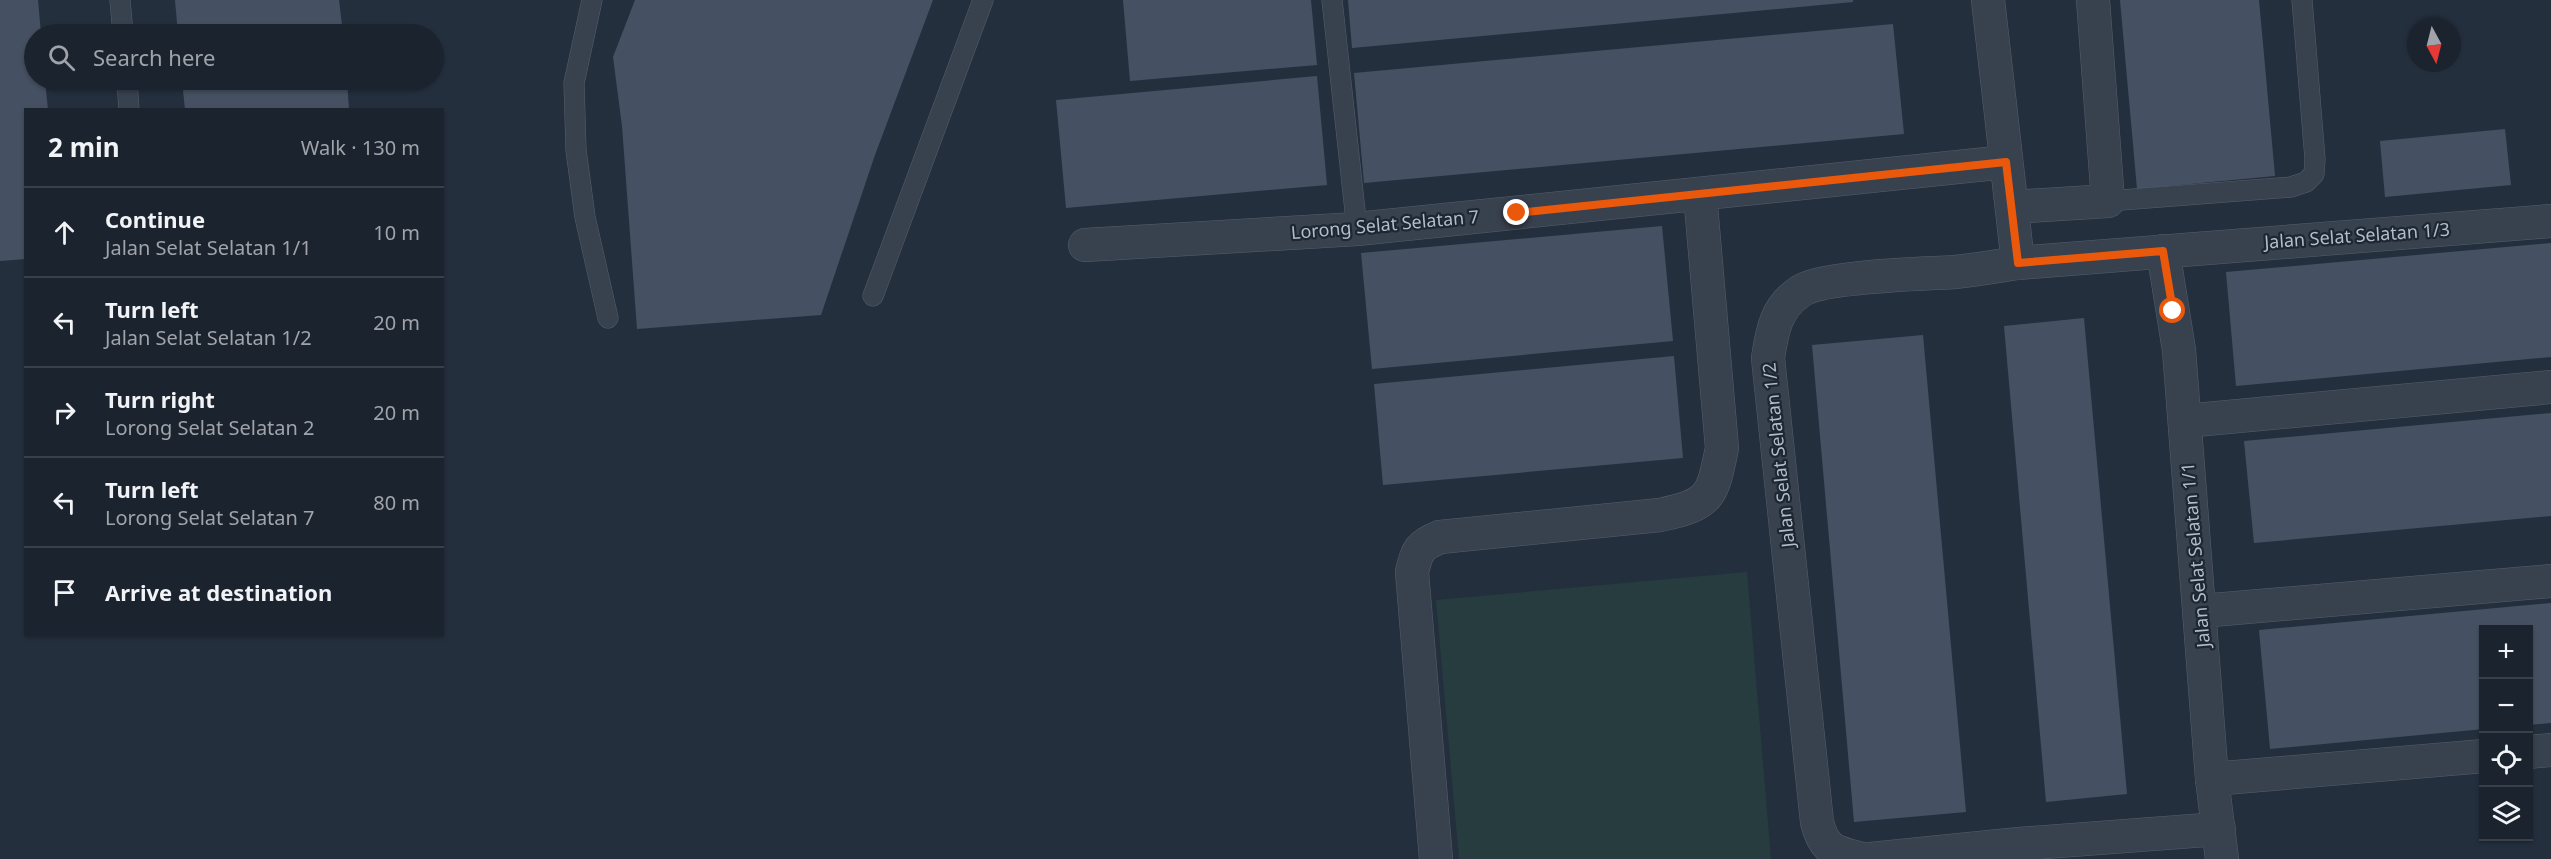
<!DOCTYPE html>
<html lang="en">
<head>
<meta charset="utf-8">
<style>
	:root { --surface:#1b232e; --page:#282f3a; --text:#f1f3f6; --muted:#a0a4aa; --line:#39404a }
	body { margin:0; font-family:"Noto Sans",sans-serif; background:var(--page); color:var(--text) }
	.controls { position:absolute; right:18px; bottom:18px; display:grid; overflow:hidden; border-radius:0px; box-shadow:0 2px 4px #0004 }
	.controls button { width:54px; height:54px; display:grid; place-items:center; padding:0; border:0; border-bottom:2px solid var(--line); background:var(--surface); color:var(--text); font:30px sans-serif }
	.compass { position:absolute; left:2407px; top:18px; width:54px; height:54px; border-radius:50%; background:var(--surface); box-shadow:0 2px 4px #0004; rotate:173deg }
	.stop { position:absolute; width:18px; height:18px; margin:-14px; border:4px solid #ea580c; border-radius:50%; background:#fff }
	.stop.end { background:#ea580c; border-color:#fff; box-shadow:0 2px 6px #0008 }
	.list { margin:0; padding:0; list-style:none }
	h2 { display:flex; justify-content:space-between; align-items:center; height:78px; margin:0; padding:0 24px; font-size:26px }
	h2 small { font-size:20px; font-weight:400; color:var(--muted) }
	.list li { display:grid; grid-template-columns:39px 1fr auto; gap:18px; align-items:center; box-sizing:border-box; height:90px; padding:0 24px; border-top:2px solid var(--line) }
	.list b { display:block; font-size:22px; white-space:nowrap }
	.list p { margin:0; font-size:20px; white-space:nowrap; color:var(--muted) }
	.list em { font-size:20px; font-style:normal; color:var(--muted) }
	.icon { flex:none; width:33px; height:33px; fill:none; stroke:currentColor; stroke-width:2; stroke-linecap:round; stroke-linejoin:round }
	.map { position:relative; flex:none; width:2551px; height:859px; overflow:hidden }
	.search { position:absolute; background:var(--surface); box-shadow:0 2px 4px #0004; left:24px; top:24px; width:420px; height:66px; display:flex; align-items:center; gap:15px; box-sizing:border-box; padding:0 21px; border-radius:33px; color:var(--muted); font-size:22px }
	.panel { position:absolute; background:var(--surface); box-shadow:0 2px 4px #0004; left:24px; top:108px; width:420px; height:528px; border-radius:0px }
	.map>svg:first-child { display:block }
</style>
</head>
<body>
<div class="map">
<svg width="2551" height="859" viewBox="0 0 2551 859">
	<rect width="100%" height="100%" fill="#242f3e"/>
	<path fill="#263c3f" d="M1747,572L1771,859H1459L1436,600Z"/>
	<g fill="#455162">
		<path d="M0,0H38L41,34H34V80H45L48,110H26V259L0,261Z"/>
		<path d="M175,0H339L343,34H178Z"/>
		<path d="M635,0H933L875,155L821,315L637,329L622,126L613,57Z"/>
		<path d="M1123,0H1311L1317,65L1130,81Z"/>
		<path d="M1348,0H1853V2L1352,48Z"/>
		<path d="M2120,0H2259L2275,176L2137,189Z"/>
		<path d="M1893,24L1904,134L1364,183L1354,73Z"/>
		<path d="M1317,76L1327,185L1066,208L1056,100Z"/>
		<path d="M182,80H347L349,110H185Z"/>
		<path d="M2505,129L2511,185L2385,197L2380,141Z"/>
		<path d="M1662,226L1673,341L1372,369L1361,253Z"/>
		<path d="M2551,243V357L2236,386L2226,272Z"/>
		<path d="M2084,318L2127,794L2046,802L2004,326Z"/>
		<path d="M1923,335L1966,812L1854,822L1812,345Z"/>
		<path d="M1674,356L1683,458L1383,485L1374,384Z"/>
		<path d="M2551,413V516L2254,543L2244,441Z"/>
		<path d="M2551,603V723L2529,725V630H2484V729L2270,749L2259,630Z"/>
	</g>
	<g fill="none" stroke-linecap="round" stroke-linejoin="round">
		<defs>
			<g id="service">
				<path d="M120,0L123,34"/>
				<path d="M592,0L574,83L576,150L585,217L608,318"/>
				<path d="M1332,0L1357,229"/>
				<path d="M127,80L129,110"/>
				<path d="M2108,201L2291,187L2306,182L2314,174L2315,159L2302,0"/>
				<path d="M873,296L983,0"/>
			</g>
			<g id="minor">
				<path d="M1988,0L2018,263"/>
				<path d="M2012,207L2108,201L2093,0"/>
				<path d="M1085,245L1357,229L2006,162"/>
				<path d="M2163,251L2179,350L2212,779L2222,859"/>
				<path d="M2185,421L2551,387"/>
				<path d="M2201,611L2551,581"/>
				<path d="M2528,752L2551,750"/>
				<path d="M2212,779L2484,756"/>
				<path d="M1436,859L1412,572C1417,551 1419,545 1440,537L1660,515C1711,504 1712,497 1722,448L1700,194"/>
				<path d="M1862,859C1835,852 1824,851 1817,822L1768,358C1772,331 1776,307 1801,291C1823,276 1924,274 1955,272C1976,270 1997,266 2018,263L2551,221"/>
				<path d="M1871,859L2019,844L2219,829"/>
			</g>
		</defs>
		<use href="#service" stroke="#565f6c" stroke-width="21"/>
		<use href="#minor" stroke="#565f6c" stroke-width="34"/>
		<use href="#service" stroke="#38414e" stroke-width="20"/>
		<use href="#minor" stroke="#38414e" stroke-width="33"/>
	</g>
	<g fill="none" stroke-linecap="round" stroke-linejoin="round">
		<path stroke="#ea580c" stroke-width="8" d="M1517,213L2006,162L2018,263L2163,251L2173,311"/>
	</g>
	<g text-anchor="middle" stroke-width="4.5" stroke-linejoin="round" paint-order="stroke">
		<g font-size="18" fill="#b4bcc9" stroke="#1d2633">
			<text transform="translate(1385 225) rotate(-5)" y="6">Lorong Selat Selatan 7</text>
			<text transform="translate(2357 236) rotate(-4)" y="6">Jalan Selat Selatan 1/3</text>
			<text transform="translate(1779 455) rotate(-96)" y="6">Jalan Selat Selatan 1/2</text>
			<text transform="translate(2196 555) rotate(-95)" y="6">Jalan Selat Selatan 1/1</text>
		</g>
	</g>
</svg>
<div class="controls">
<button>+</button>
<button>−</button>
<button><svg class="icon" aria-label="locate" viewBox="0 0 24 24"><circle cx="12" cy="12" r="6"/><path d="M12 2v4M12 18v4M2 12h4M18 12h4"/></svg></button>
<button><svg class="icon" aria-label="layers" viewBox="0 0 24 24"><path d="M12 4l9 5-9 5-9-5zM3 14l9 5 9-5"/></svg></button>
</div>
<svg class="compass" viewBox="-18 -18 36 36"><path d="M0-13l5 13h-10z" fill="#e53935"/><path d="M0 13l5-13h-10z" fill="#a0a4aa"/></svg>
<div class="stop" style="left:2173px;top:311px"></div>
<div class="stop end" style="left:1517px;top:213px"></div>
<div class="search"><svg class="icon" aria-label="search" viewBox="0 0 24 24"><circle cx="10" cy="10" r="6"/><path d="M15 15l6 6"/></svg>Search here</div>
<section class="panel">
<h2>2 min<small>Walk · 130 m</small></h2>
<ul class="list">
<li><svg class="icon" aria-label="ahead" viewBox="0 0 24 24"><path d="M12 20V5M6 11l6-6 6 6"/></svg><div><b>Continue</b><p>Jalan Selat Selatan 1/1</p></div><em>10 m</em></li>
<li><svg class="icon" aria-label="left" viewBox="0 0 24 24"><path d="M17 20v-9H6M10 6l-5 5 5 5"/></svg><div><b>Turn left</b><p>Jalan Selat Selatan 1/2</p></div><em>20 m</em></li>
<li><svg class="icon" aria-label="right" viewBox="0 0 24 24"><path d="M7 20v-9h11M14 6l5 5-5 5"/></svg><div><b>Turn right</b><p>Lorong Selat Selatan 2</p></div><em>20 m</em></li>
<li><svg class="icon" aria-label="left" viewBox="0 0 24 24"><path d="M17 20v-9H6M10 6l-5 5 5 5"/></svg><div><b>Turn left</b><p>Lorong Selat Selatan 7</p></div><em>80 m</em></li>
<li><svg class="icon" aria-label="arrive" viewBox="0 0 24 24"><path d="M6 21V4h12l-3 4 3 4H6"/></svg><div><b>Arrive at destination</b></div></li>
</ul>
</section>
</div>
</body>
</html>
